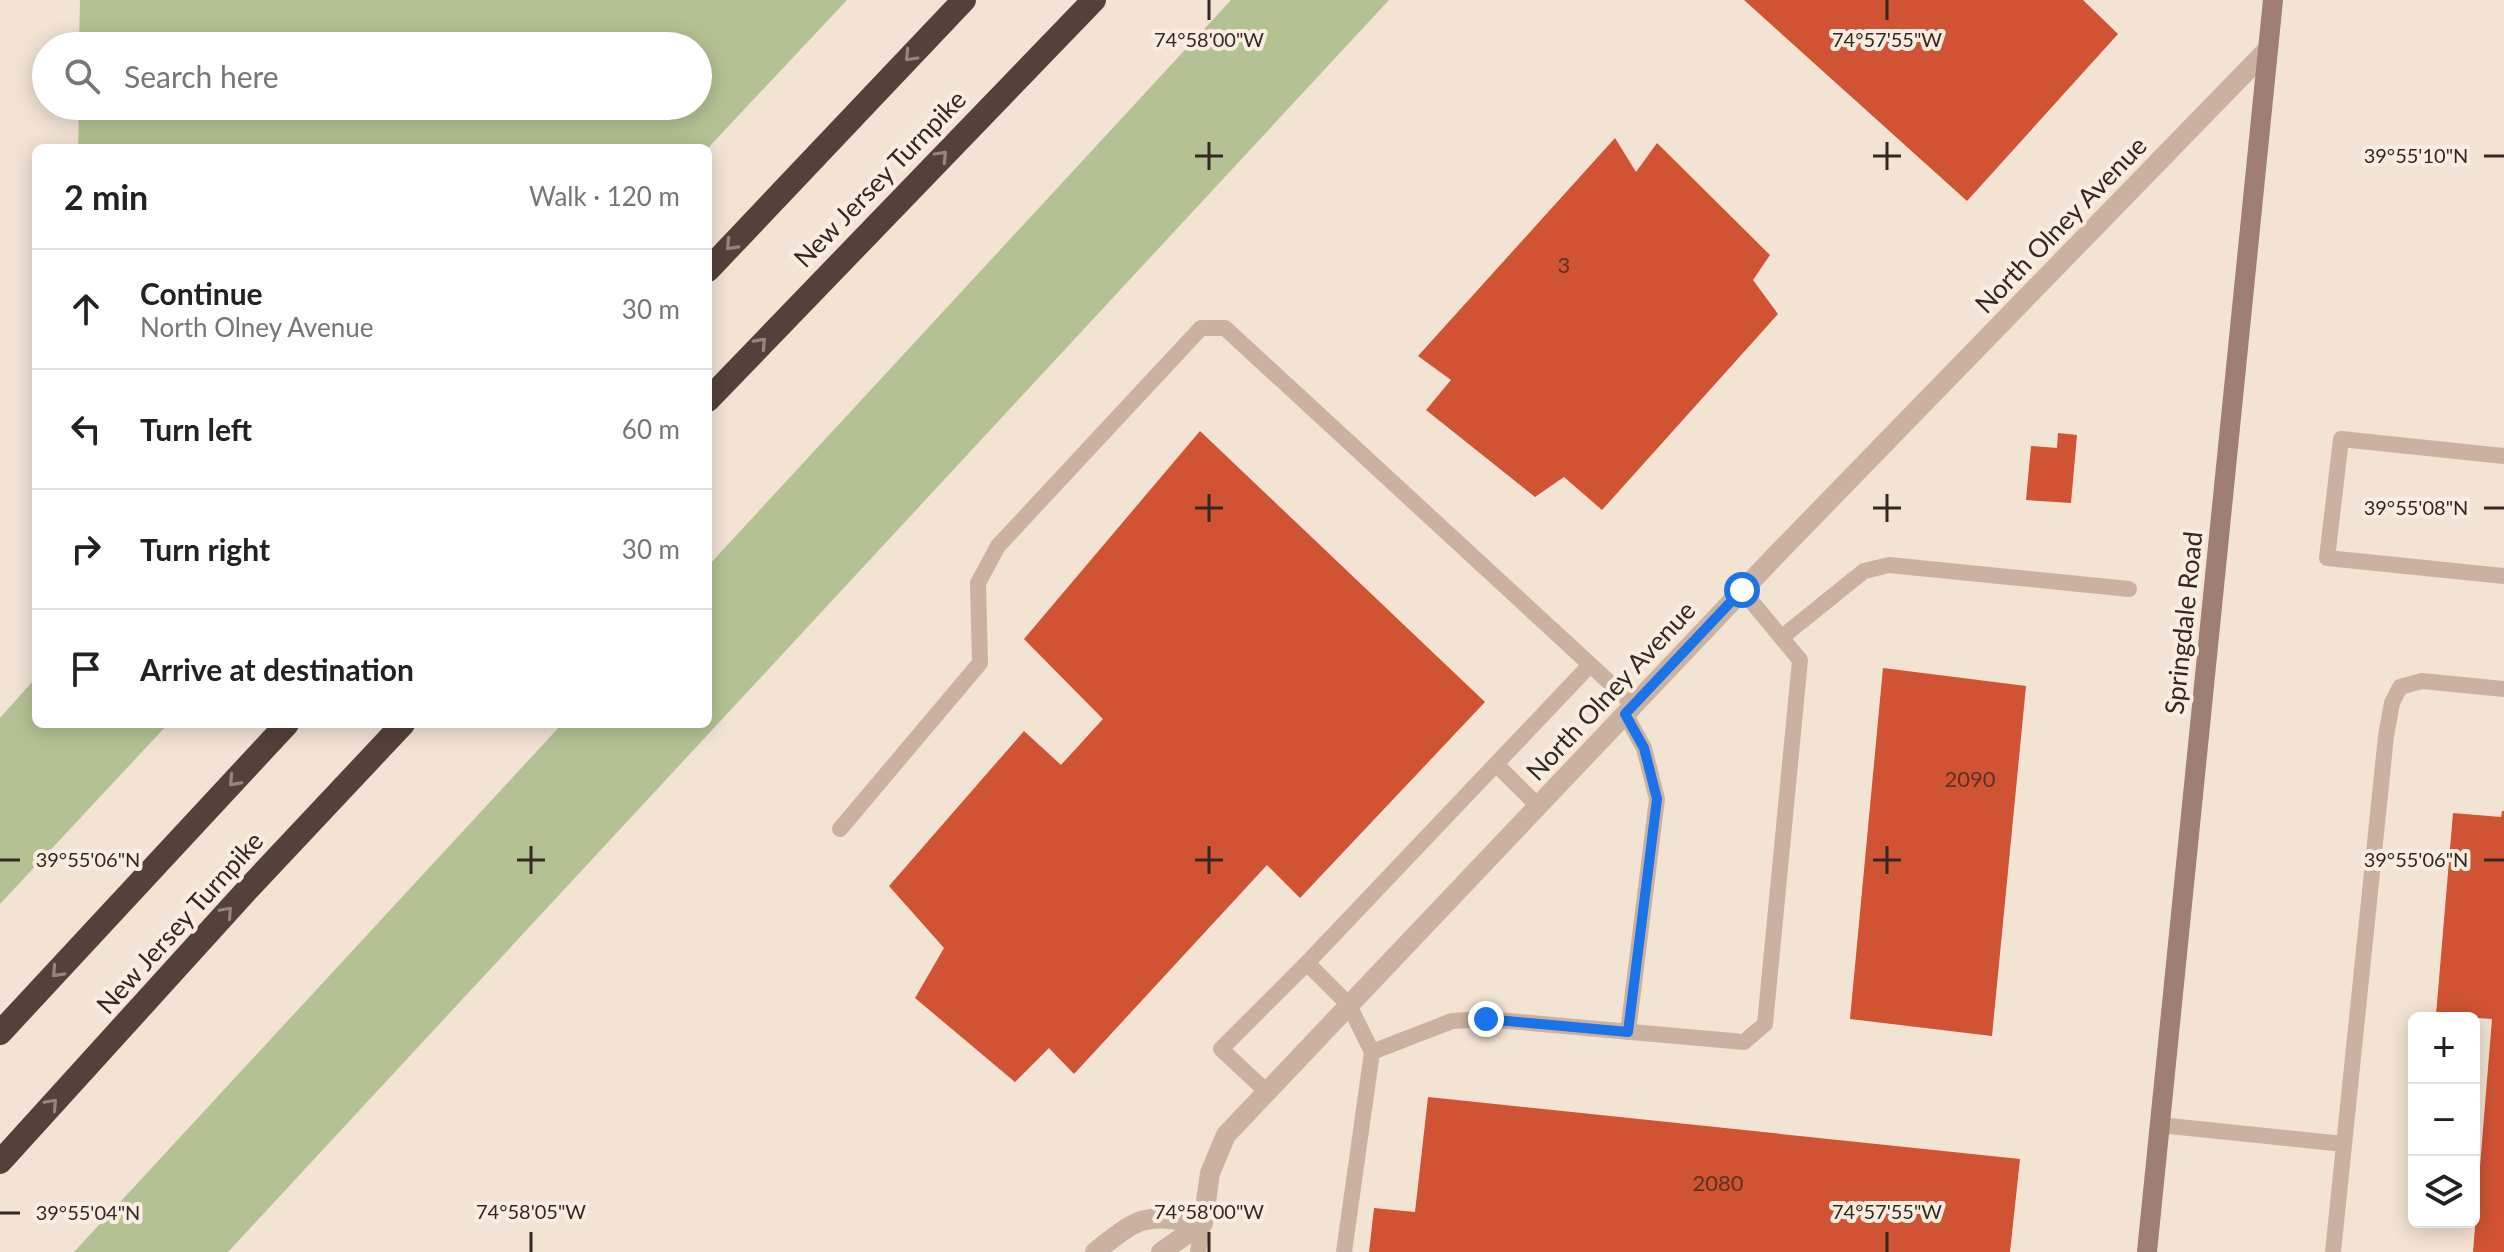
<!DOCTYPE html>
<html lang="en">
<head>
<meta charset="utf-8">
<style>
	:root { --surface:#fff; --page:#f2f2f2; --text:#222; --muted:#767676; --line:#e0e0e0 }
	body { margin:0; font-family:Lato,sans-serif; background:var(--page); color:var(--text) }
	.controls { position:absolute; right:24px; bottom:24px; display:grid; overflow:hidden; border-radius:12px; box-shadow:0 4px 20px #0003 }
	.controls button { width:72px; height:72px; display:grid; place-items:center; padding:0; border:0; border-bottom:2px solid var(--line); background:var(--surface); color:var(--text); font:40px sans-serif }
	.stop { position:absolute; width:24px; height:24px; margin:-18px; border:6px solid #1a73e8; border-radius:50%; background:#fff }
	.stop.end { background:#1a73e8; border-color:#fff; box-shadow:0 2px 8px #0008 }
	.list { margin:0; padding:0; list-style:none }
	h2 { display:flex; justify-content:space-between; align-items:center; height:104px; margin:0; padding:0 32px; font-size:34px }
	h2 small { font-size:26px; font-weight:400; color:var(--muted) }
	.list li { display:grid; grid-template-columns:52px 1fr auto; gap:24px; align-items:center; box-sizing:border-box; height:120px; padding:0 32px; border-top:2px solid var(--line) }
	.list b { display:block; font-size:30px; white-space:nowrap }
	.list p { margin:0; font-size:26px; white-space:nowrap; color:var(--muted) }
	.list em { font-size:26px; font-style:normal; color:var(--muted) }
	.icon { flex:none; width:44px; height:44px; fill:none; stroke:currentColor; stroke-width:2; stroke-linecap:round; stroke-linejoin:round }
	.map { position:relative; flex:none; width:2504px; height:1252px; overflow:hidden }
	.search { position:absolute; background:var(--surface); box-shadow:0 4px 20px #0003; left:32px; top:32px; width:680px; height:88px; display:flex; align-items:center; gap:20px; box-sizing:border-box; padding:0 28px; border-radius:44px; color:var(--muted); font-size:30px }
	.panel { position:absolute; background:var(--surface); box-shadow:0 4px 20px #0003; left:32px; top:144px; width:680px; height:584px; border-radius:12px }
	.map>svg:first-child { display:block }
</style>
</head>
<body>
<div class="map">
<svg width="2504" height="1252" viewBox="0 0 2504 1252">
	<rect width="100%" height="100%" fill="#f2e3d3"/>
	<g fill="#b4c293">
		<path d="M80,0H847L708,148H78L79,106H698V46H79Z"/>
		<path d="M1231,0H1389L228,1252H74L562,724H708V566Z"/>
		<path d="M36,661V724H168L0,904V718L33,681Z"/>
	</g>
	<g fill="#d05333">
		<path d="M1744,0H2083L2118,34L1967,201Z"/>
		<path d="M1615,138L1636,172L1657,143L1770,255L1753,280L1778,314L1602,510L1564,477L1535,497L1426,410L1451,380L1418,356Z"/>
		<path d="M1200,431L1485,702L1300,898L1267,865L1074,1074L1049,1048L1015,1082L915,998L944,948L889,886L1024,731L1061,765L1103,719L1024,639Z"/>
		<path d="M2058,433L2077,435L2071,503L2026,500L2031,446L2057,448Z"/>
		<path d="M1883,668L2026,686L1992,1036L1850,1019Z"/>
		<path d="M2502,811H2504V1252H2473L2492,1019L2436,1015L2453,813L2501,817Z"/>
		<path d="M1428,1097L2020,1159L2010,1252H1369L1374,1208L1415,1212Z"/>
	</g>
	<g fill="none" stroke-linecap="round" stroke-linejoin="round">
		<g stroke="#cbb19f" stroke-width="16">
			<path d="M2504,456L2341,439L2327,558L2504,576"/>
			<path d="M1782,637L1864,571L1889,565L2129,589"/>
			<path d="M1625,714L1644,748L1657,799L1628,1032"/>
			<path d="M1538,806L1496,764L1590,665"/>
			<path d="M840,829L980,663L978,583L998,546L1201,328H1225L1634,705"/>
			<path d="M1372,1052L1452,1021L1486,1019L1744,1042L1765,1024L1800,660L1742,590"/>
			<path d="M1267,1092L1221,1049L1307,963"/>
			<path d="M2160,1125L2344,1144"/>
			<path d="M1198,1252L1203,1223"/>
			<path d="M1344,1252L1372,1052L1349,1005L1307,963L1496,764"/>
			<path d="M2333,1252L2386,736L2392,703L2400,687L2422,681L2504,689"/>
		</g>
		<g stroke="#cbb19f" stroke-width="20">
			<path d="M1203,1223L1210,1173L1226,1135L1778,553L2268,49"/>
			<path d="M1095,1252C1143,1214 1143,1215 1203,1223L1161,1252"/>
		</g>
		<path stroke="#9e7f71" stroke-width="20" d="M2147,1252L2273,0"/>
		<g stroke="#55413a" stroke-width="24">
			<path d="M708,270L964,0"/>
			<path d="M708,400L1094,0"/>
			<path d="M0,1033L287,724"/>
			<path d="M0,1162L247,890L403,724"/>
		</g>
	</g>
	<defs><path id="oneway-chevron" d="M-2-3.5L2.5 0L-2 3.5" fill="none" stroke-width="1.6" stroke-linecap="round" stroke-linejoin="round" transform="scale(2)"/></defs>
	<g stroke="#97867c">
		<use href="#oneway-chevron" transform="translate(910 56) rotate(134)"/>
		<use href="#oneway-chevron" transform="translate(942 156) rotate(-46)"/>
		<use href="#oneway-chevron" transform="translate(731 245) rotate(133)"/>
		<use href="#oneway-chevron" transform="translate(761 343) rotate(-47)"/>
		<use href="#oneway-chevron" transform="translate(234 781) rotate(133)"/>
		<use href="#oneway-chevron" transform="translate(227 912) rotate(-48)"/>
		<use href="#oneway-chevron" transform="translate(57 972) rotate(133)"/>
		<use href="#oneway-chevron" transform="translate(52 1104) rotate(-48)"/>
	</g>
	<g fill="none" stroke-linecap="round" stroke-linejoin="round">
		<path stroke="#1a73e8" stroke-width="10" d="M1486,1019L1628,1032L1657,799L1644,748L1625,714L1742,590"/>
	</g>
	<path fill="none" stroke="#332823" stroke-width="3" d="M1209,0V20M1887,0V20M1209,142V170M1887,142V170M1195,156H1223M1873,156H1901M2484,156H2504M1209,494V522M1887,494V522M1195,508H1223M1873,508H1901M2484,508H2504M531,846V874M1209,846V874M1887,846V874M0,860H20M517,860H545M1195,860H1223M1873,860H1901M2484,860H2504M0,1213H20M531,1232V1252M1209,1232V1252M1887,1232V1252"/>
	<g text-anchor="middle" stroke-width="8" stroke-linejoin="round" paint-order="stroke">
		<g font-size="22" fill="#5a3327">
			<text x="1564" y="273">3</text>
			<text x="1970" y="787">2090</text>
			<text x="1718" y="1191">2080</text>
		</g>
		<g font-size="26" fill="#332823" stroke="#faede0">
			<text transform="translate(880 179) rotate(-46)" y="9">New Jersey Turnpike</text>
			<text transform="translate(2061 225) rotate(-46)" y="9">North Olney Avenue</text>
			<text transform="translate(2184 623) rotate(-84)" y="9">Springdale Road</text>
			<text transform="translate(1611 691) rotate(-47)" y="9">North Olney Avenue</text>
			<text transform="translate(180 923) rotate(-48)" y="9">New Jersey Turnpike</text>
		</g>
	</g>
	<g font-size="20" text-anchor="middle" fill="#332823" stroke="#faede0" stroke-width="8" stroke-linejoin="round" paint-order="stroke">
		<text x="1209" y="47">74°58'00"W</text>
		<text x="1887" y="47">74°57'55"W</text>
		<text x="2416" y="163">39°55'10"N</text>
		<text x="2416" y="515">39°55'08"N</text>
		<text x="88" y="867">39°55'06"N</text>
		<text x="2416" y="867">39°55'06"N</text>
		<text x="531" y="1219">74°58'05"W</text>
		<text x="1209" y="1219">74°58'00"W</text>
		<text x="1887" y="1219">74°57'55"W</text>
		<text x="88" y="1220">39°55'04"N</text>
	</g>
</svg>
<div class="controls">
<button>+</button>
<button>−</button>
<button><svg class="icon" aria-label="layers" viewBox="0 0 24 24"><path d="M12 4l9 5-9 5-9-5zM3 14l9 5 9-5"/></svg></button>
</div>
<div class="stop" style="left:1742px;top:590px"></div>
<div class="stop end" style="left:1486px;top:1019px"></div>
<div class="search"><svg class="icon" aria-label="search" viewBox="0 0 24 24"><circle cx="10" cy="10" r="6"/><path d="M15 15l6 6"/></svg>Search here</div>
<section class="panel">
<h2>2 min<small>Walk · 120 m</small></h2>
<ul class="list">
<li><svg class="icon" aria-label="ahead" viewBox="0 0 24 24"><path d="M12 20V5M6 11l6-6 6 6"/></svg><div><b>Continue</b><p>North Olney Avenue</p></div><em>30 m</em></li>
<li><svg class="icon" aria-label="left" viewBox="0 0 24 24"><path d="M17 20v-9H6M10 6l-5 5 5 5"/></svg><div><b>Turn left</b></div><em>60 m</em></li>
<li><svg class="icon" aria-label="right" viewBox="0 0 24 24"><path d="M7 20v-9h11M14 6l5 5-5 5"/></svg><div><b>Turn right</b></div><em>30 m</em></li>
<li><svg class="icon" aria-label="arrive" viewBox="0 0 24 24"><path d="M6 21V4h12l-3 4 3 4H6"/></svg><div><b>Arrive at destination</b></div></li>
</ul>
</section>
</div>
</body>
</html>
